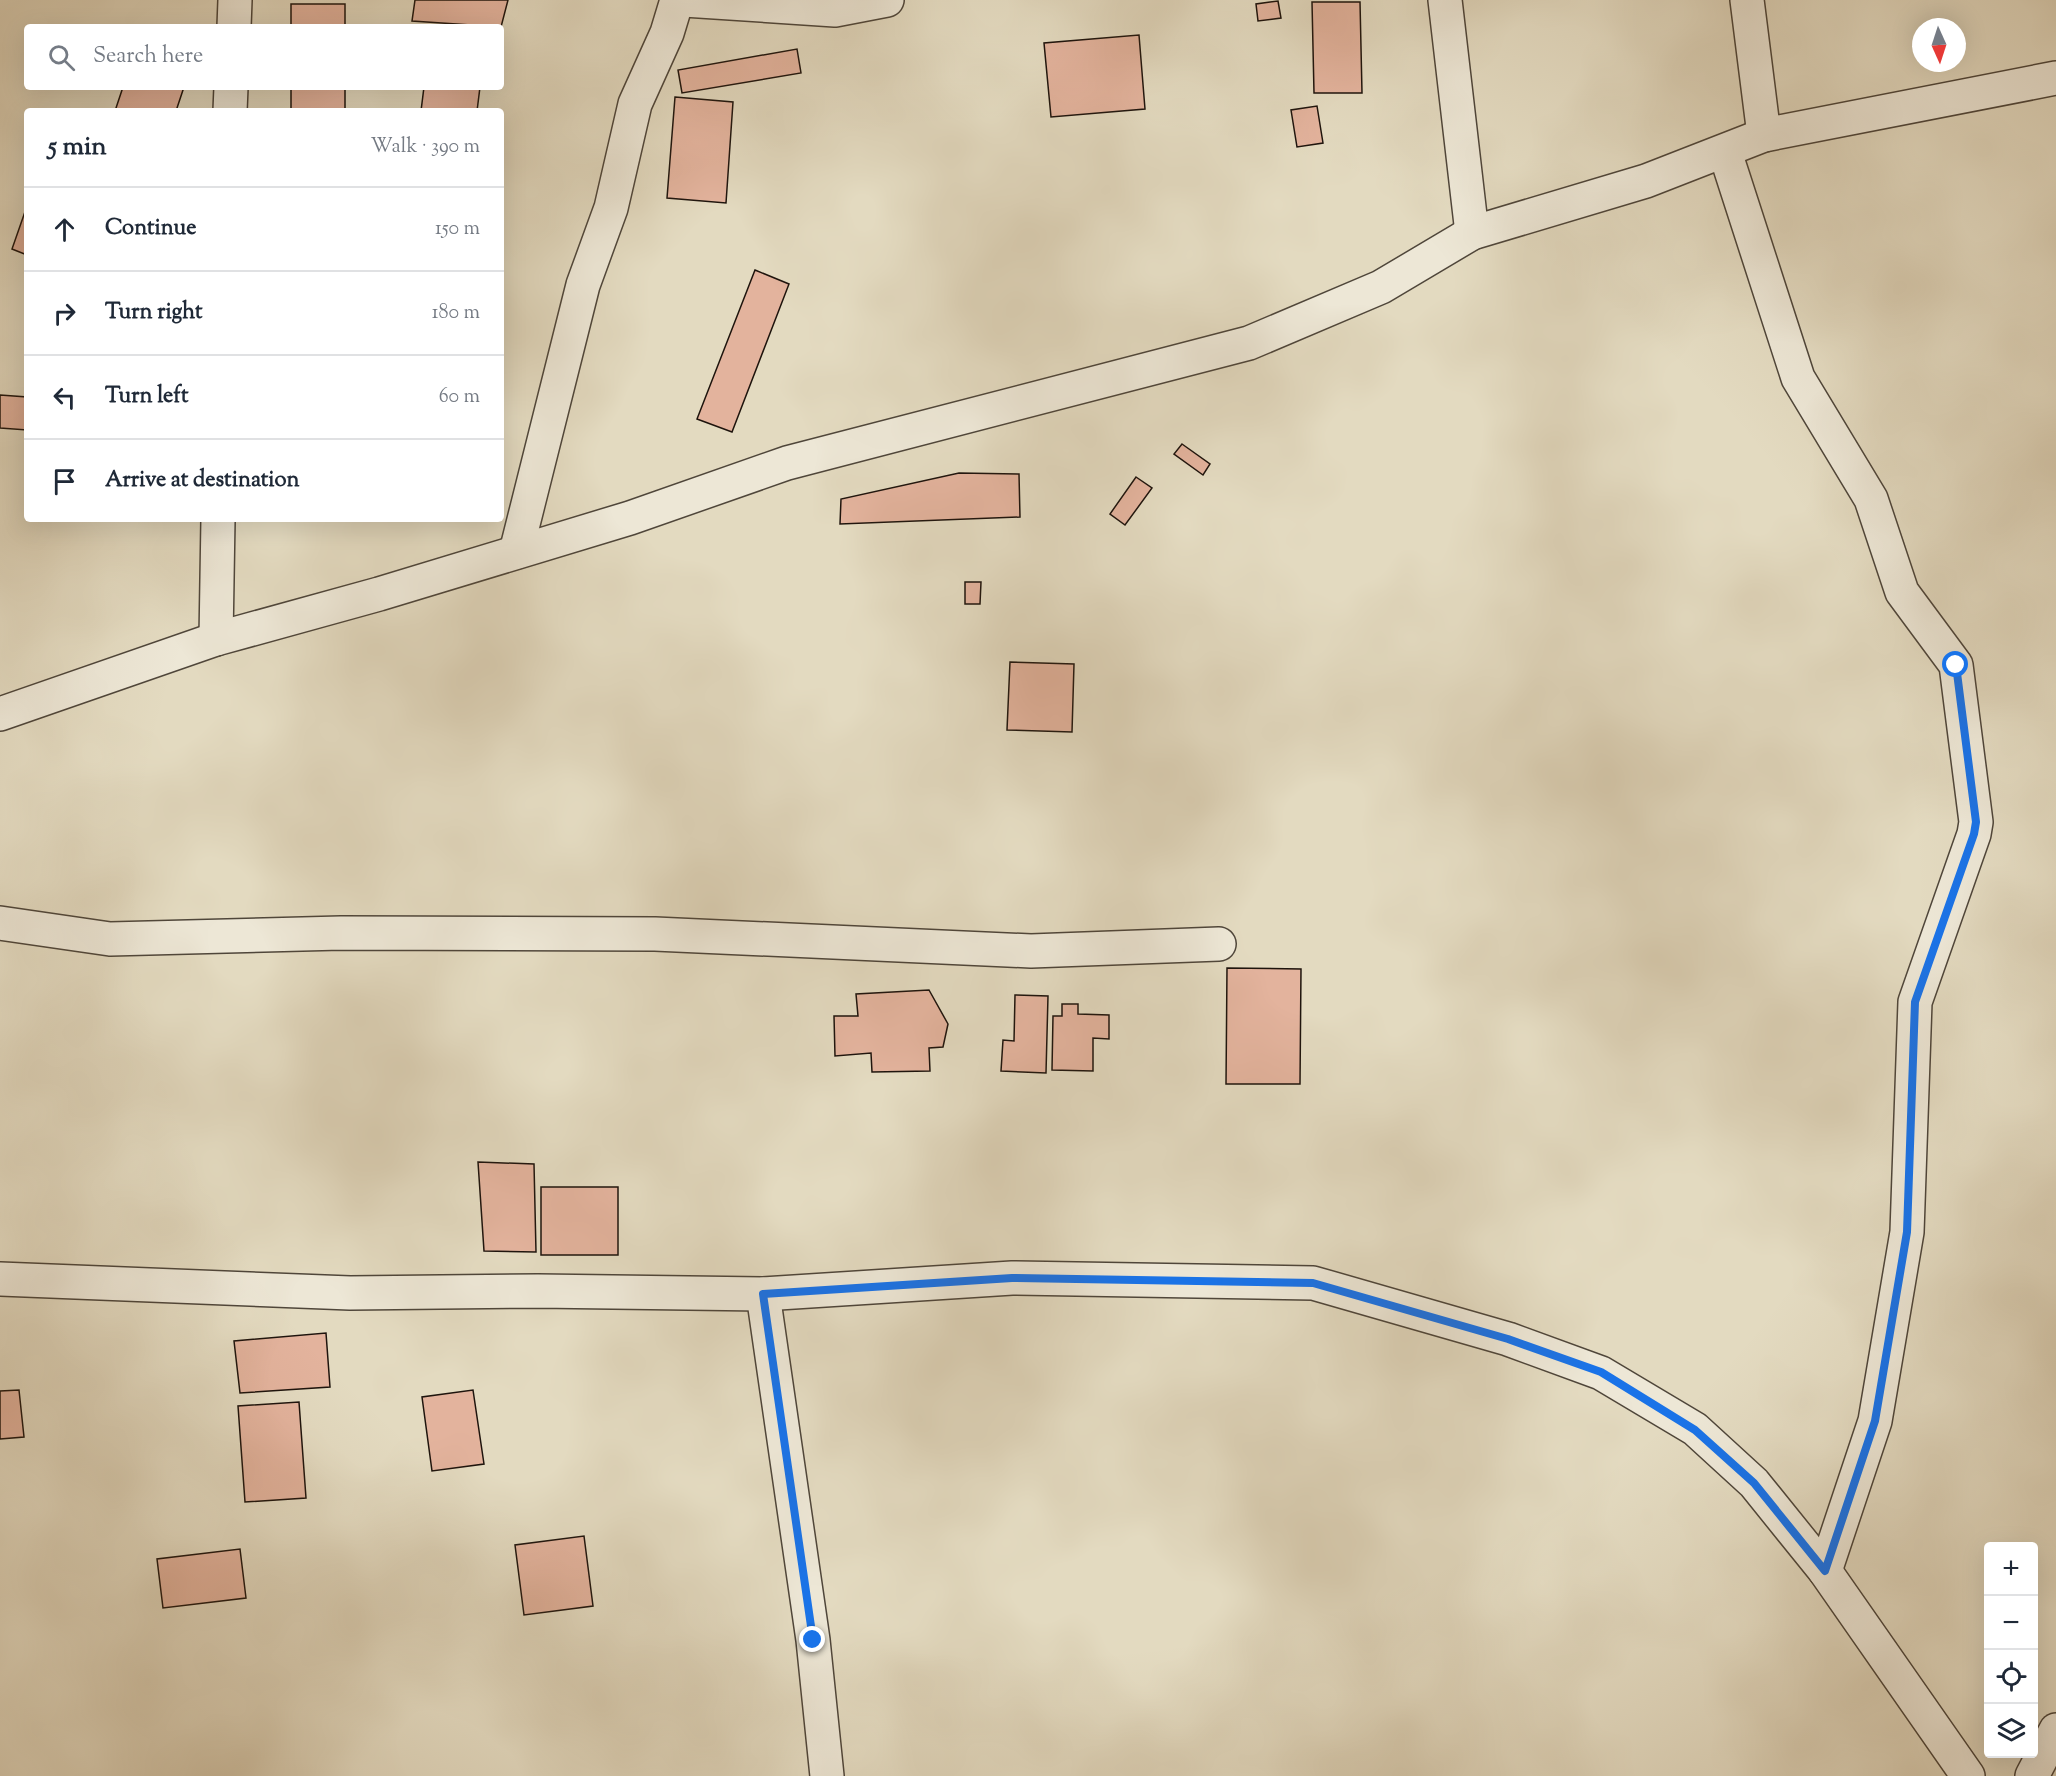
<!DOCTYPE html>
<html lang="en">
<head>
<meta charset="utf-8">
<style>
	:root { --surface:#fff; --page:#f2f2f3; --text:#1f2937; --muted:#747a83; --line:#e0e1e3 }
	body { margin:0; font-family:"Sorts Mill Goudy",serif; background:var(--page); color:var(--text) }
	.controls { position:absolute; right:18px; bottom:18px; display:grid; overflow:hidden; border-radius:6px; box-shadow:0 6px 24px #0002 }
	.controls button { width:54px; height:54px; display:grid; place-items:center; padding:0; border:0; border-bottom:2px solid var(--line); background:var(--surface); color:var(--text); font:30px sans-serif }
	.compass { position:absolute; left:1912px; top:18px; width:54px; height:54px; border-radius:50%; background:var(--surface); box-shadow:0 6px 24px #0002; rotate:177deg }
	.stop { position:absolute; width:18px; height:18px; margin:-14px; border:4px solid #1a73e8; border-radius:50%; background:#fff }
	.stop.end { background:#1a73e8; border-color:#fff; box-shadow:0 2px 6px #0008 }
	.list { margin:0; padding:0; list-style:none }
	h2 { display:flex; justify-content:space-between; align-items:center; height:78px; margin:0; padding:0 24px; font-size:26px }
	h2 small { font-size:20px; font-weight:400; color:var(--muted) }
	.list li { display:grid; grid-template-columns:39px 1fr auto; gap:18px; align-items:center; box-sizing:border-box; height:84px; padding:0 24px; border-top:2px solid var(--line) }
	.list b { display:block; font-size:22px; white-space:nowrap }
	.list em { font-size:20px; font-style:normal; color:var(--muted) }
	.icon { flex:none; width:33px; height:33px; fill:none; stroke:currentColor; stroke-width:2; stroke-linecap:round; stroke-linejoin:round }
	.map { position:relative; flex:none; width:2056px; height:1776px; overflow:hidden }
	.search { position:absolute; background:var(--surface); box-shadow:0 6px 24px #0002; left:24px; top:24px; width:480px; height:66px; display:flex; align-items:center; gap:15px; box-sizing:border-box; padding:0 21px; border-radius:6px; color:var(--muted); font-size:22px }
	.panel { position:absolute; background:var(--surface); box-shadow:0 6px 24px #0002; left:24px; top:108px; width:480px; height:414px; border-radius:6px }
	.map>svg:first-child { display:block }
</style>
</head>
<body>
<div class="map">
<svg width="2056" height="1776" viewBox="0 0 2056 1776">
	<rect width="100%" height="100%" fill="#e3dac0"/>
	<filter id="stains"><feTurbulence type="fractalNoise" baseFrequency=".00333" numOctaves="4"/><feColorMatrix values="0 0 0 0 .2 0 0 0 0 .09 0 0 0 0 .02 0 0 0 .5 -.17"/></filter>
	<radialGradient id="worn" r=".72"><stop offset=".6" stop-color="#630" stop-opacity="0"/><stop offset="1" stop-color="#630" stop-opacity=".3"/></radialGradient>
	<g fill="#e3b39d" stroke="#1e140d" stroke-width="1.5">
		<path d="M415,0H508L501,27L412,21Z"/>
		<path d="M1278,1L1281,18L1258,21L1256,4Z"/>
		<path d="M1312,2H1360L1362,93H1314Z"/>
		<rect x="291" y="4" width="54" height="23"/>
		<path d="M1139,35L1145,109L1051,117L1044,43Z"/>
		<path d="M797,49L801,73L682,93L678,70Z"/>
		<path d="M123,87H184L176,111H115Z"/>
		<rect x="291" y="87" width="54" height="24"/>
		<path d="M424,87H480L477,111H421Z"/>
		<path d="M675,97L733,102L726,203L667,198Z"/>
		<path d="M1317,106L1323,143L1297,147L1291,110Z"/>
		<path d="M27,206V255L12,249Z"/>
		<path d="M755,270L789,284L732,432L697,419Z"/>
		<path d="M0,395L27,397V430L0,428Z"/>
		<path d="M1182,444L1210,464L1203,475L1174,454Z"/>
		<path d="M959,473L1019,474L1020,517L840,524L841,499Z"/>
		<path d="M1136,477L1152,488L1125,525L1110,514Z"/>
		<path d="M965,582H981L980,604H965Z"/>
		<path d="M1010,662L1074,664L1072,732L1007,730Z"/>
		<path d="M1227,968L1301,969L1300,1084H1226Z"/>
		<path d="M929,990L948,1024L943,1047L929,1048L930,1071L872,1072L871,1053L835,1056L834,1016H858L856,994Z"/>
		<path d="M1015,995L1048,996L1046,1073L1001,1071L1003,1040L1014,1041Z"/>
		<path d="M1062,1004H1078V1014L1109,1015V1039L1093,1038V1071L1052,1070L1053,1016H1062Z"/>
		<path d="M478,1162L534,1164L536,1252L484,1251Z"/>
		<rect x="541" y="1187" width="77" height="68"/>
		<path d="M326,1333L330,1387L240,1393L234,1341Z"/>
		<path d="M19,1390L24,1437L0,1439V1391Z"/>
		<path d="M473,1390L484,1464L432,1471L422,1397Z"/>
		<path d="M299,1402L306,1498L245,1502L238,1406Z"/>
		<path d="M584,1536L593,1606L524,1615L515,1545Z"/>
		<path d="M240,1549L246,1598L163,1608L157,1559Z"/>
	</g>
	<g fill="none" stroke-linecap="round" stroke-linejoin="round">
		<defs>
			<g id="street">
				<path d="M684,0L835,10L887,0"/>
				<path d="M1445,0L1472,233"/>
				<path d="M1747,0L1764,135"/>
				<path d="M234,27L235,0"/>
				<path d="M230,111L231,87"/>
				<path d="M1725,152L1798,378L1871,499L1902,592L1956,665L1976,822L1974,834L1915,1002L1907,1232L1875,1421L1825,1571"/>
				<path d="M516,552L583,285L611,208L635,104L667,33L677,0"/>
				<path d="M216,639L218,519"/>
				<path d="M0,714L216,639L379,594L630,518L787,463L1249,343L1381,287L1472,233L1646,181L1764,135L2056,78"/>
				<path d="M0,923L110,939L341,933L655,934L1031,951L1219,944"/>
				<path d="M0,1279L350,1293L538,1291L763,1294L1012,1278L1313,1283L1508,1339L1601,1373L1695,1429L1754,1483L1825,1571L1968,1776"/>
				<path d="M763,1294L813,1640L827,1776"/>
				<path d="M2032,1776L2056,1730"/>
			</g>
		</defs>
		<use href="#street" stroke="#4f463a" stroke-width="36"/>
		<use href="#street" stroke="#ede7d6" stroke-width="33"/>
	</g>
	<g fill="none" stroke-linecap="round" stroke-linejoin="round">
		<path stroke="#1a73e8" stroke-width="8" d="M813,1640L763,1294L1012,1278L1313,1283L1508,1339L1601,1372L1695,1430L1754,1483L1825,1571L1875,1421L1907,1232L1915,1002L1974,834L1976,822L1956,665"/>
	</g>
	<rect width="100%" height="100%" filter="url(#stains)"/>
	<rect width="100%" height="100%" fill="url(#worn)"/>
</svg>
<div class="controls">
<button>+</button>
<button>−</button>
<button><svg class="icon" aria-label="locate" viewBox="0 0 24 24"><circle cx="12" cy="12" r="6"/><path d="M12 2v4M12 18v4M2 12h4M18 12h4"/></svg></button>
<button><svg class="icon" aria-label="layers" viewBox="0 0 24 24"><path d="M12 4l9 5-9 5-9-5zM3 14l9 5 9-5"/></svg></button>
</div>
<svg class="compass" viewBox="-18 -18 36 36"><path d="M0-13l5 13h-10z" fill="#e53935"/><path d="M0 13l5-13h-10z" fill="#747a83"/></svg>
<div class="stop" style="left:1956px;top:665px"></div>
<div class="stop end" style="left:813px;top:1640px"></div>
<div class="search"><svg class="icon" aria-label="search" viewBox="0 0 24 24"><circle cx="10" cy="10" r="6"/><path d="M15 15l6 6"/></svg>Search here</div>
<section class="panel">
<h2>5 min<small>Walk · 390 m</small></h2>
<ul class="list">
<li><svg class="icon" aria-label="ahead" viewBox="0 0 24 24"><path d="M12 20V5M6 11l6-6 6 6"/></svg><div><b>Continue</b></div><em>150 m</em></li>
<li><svg class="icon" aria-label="right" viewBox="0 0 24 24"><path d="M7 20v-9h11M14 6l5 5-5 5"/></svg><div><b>Turn right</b></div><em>180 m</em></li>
<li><svg class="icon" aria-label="left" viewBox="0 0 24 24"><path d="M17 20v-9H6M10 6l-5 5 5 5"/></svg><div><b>Turn left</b></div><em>60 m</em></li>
<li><svg class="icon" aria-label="arrive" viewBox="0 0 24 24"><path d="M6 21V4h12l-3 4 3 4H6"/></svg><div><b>Arrive at destination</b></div></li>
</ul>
</section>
</div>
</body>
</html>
